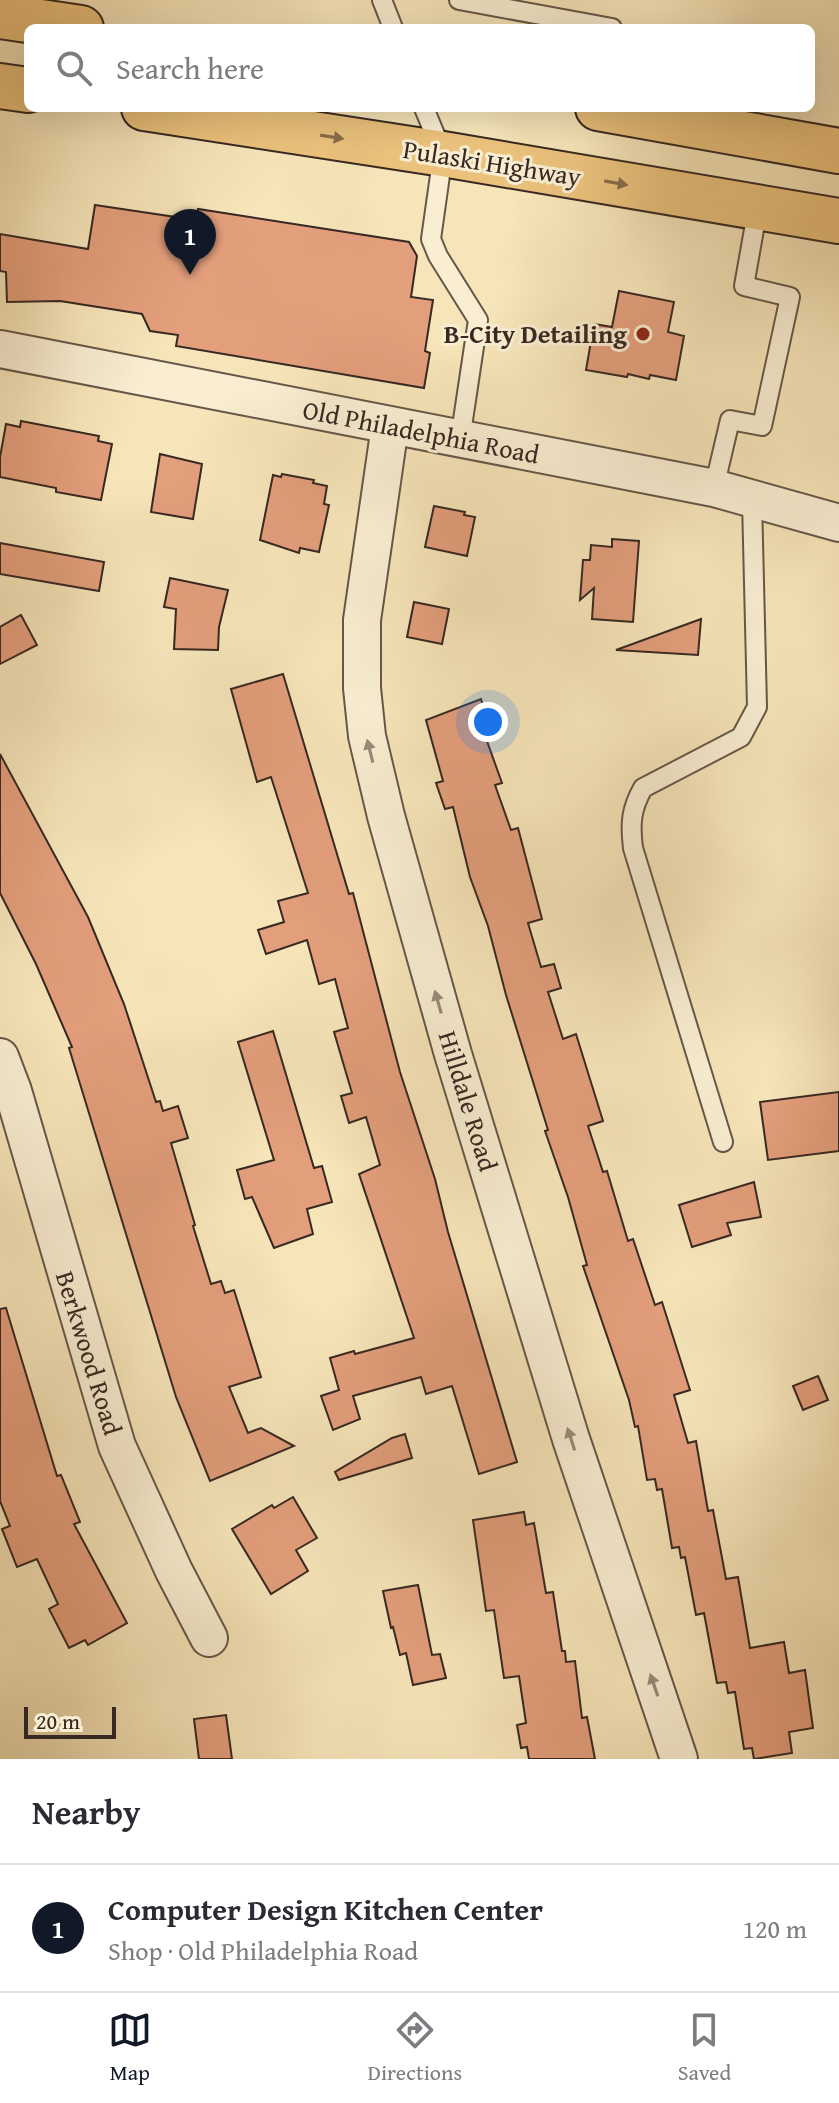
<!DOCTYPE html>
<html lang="en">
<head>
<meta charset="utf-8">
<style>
	:root { --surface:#fff; --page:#f2f2f3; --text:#2b2b33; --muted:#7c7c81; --line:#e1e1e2; --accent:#111827 }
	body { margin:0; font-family:"Gentium Book Plus",serif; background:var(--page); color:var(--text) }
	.scale { position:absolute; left:24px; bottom:20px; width:92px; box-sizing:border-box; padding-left:8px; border:4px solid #372822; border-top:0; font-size:22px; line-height:28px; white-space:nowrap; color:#372822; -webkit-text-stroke:6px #f9eed2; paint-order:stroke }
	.you { position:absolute; left:488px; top:722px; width:28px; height:28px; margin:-20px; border:6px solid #fff; border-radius:50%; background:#1a73e8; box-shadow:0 0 0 12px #1a73e833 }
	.badge { display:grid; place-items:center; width:52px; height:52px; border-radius:50%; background:var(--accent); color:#fff; font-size:26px; font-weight:700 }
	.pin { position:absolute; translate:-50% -66px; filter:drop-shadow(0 2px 4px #0008) }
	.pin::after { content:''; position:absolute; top:42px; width:28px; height:24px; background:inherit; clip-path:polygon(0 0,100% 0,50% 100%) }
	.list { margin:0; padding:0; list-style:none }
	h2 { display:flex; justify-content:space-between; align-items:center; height:104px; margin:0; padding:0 32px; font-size:34px }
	h2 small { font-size:26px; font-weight:400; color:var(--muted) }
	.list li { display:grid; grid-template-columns:52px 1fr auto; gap:24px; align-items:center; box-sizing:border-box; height:128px; padding:0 32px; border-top:2px solid var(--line) }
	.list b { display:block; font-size:30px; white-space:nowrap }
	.list p { margin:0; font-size:26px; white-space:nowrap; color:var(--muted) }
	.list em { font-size:26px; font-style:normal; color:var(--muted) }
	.icon { flex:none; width:44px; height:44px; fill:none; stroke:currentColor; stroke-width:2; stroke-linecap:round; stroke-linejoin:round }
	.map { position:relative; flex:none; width:839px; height:1759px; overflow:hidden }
	.search { position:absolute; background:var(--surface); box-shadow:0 8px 32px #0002; left:24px; right:24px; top:24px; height:88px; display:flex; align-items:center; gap:20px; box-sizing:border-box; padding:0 28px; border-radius:12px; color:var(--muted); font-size:30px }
	.sheet { height:232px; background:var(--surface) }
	nav { display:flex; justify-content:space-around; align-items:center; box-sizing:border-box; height:112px; border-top:2px solid var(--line); background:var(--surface); font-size:22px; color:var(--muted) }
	nav a { display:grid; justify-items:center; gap:4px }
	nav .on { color:var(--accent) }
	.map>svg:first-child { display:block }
</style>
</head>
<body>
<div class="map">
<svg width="839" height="1759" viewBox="0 0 839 1759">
	<rect width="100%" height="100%" fill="#f6e5b9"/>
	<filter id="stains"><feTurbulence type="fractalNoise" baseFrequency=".0025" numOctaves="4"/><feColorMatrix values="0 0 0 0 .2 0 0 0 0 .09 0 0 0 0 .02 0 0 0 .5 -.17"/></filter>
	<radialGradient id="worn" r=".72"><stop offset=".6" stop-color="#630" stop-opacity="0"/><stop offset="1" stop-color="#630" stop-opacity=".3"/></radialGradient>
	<g fill="#e39e7c" stroke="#372822" stroke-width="2">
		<path d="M95,205L196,220L198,209L409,242L417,256L411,297L433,300L425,351L430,353L424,388L176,346L178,335L150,331L142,314L60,301L7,302L6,272L0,271V234L88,249Z"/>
		<path d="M619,291L674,302L668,332L684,336L676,380L650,375L649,379L628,374L627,377L586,370L594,324L612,327Z"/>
		<path d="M21,421L99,436L98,441L112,444L101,500L56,492V488L0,477V457L6,424L20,427Z"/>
		<path d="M160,454L202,464L193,519L151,512Z"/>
		<path d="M282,474L314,480L313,483L327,486L324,504L329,505L319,552L300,548L299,553L260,540L273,475L281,477Z"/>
		<path d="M434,506L465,512L464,515L475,517L467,556L425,547Z"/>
		<path d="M612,539L639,541L633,622L592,619L594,588L580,600L583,560H590L591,545L612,547Z"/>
		<path d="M0,543L104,562L99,591L0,574Z"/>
		<path d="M170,578L228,590L219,627L218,650L174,649L176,609L164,607Z"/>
		<path d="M414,602L449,609L442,644L407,637Z"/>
		<path d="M21,615L37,645L0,664V627Z"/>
		<path d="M701,619L698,655L616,650Z"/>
		<path d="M283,674L349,894L353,893L400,1072L435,1179L448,1232L517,1462L479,1474L452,1386L426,1394L421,1377L353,1396L360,1419L333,1430L321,1396L339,1390L330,1358L354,1351L355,1354L414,1338L359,1174L380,1165L366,1117L349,1123L341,1096L352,1093L334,1032L348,1028L335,979L319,984L307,940L266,954L258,930L284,922L278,901L308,893L271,777L257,782L231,689Z"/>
		<path d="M481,699L490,728L483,730L502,783L495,785L511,830L518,828L542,919L528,923L541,967L554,964L561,988L548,992L563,1039L576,1034L603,1121L588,1126L603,1172L607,1171L628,1241L633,1239L655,1305L662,1302L690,1390L674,1395L688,1443L696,1441L708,1511L713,1510L726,1579L738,1577L750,1648L784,1642L789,1673L805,1670L813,1728L789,1732L792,1753L754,1759L752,1748L744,1749L735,1692L728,1693L726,1682L717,1683L704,1613L696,1615L685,1557L681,1558L679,1547L672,1548L662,1489L657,1490L655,1479L647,1480L638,1426L635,1427L629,1400L583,1266L587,1265L568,1197L545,1131L548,1130L506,995L488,926L470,877L453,807L445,809L436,783L443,781L426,720Z"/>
		<path d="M0,754L88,917L124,1004L156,1102L160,1101L163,1111L178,1106L188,1138L171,1143L195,1225L193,1226L211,1284L221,1281L225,1293L234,1290L261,1377L229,1387L248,1433L261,1428L294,1446L210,1481L176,1397L69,1048L72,1047L36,964L0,893Z"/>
		<path d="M273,1031L314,1168L322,1166L332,1202L307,1209L313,1234L274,1248L252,1197L245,1199L237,1170L274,1160L238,1042Z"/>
		<path d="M839,1092V1151L768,1160L760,1102Z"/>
		<path d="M754,1182L761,1217L727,1223L731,1235L692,1247L679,1205Z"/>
		<path d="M6,1308L57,1476L61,1475L80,1522L74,1524L127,1623L88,1645L85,1640L69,1648L49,1609L58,1604L37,1559L17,1567L2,1529L10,1526L0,1501V1309Z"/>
		<path d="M818,1376L828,1400L803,1410L793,1386Z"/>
		<path d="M405,1434L412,1458L339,1480L335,1472L392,1438Z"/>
		<path d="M293,1497L317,1538L296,1550L308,1571L271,1594L232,1529L272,1505L274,1508Z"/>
		<path d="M524,1512L526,1525L534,1523L546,1593L553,1592L562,1651H565L566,1662L575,1661L582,1718L587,1717L595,1759H529L527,1747L521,1748L517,1725L526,1723L519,1676L504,1678L494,1610L486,1611L473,1520Z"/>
		<path d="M418,1585L432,1655L440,1654L446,1678L413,1685L406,1653L400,1655L393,1627L391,1628L383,1591Z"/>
		<path d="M226,1715L232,1759H199L194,1719Z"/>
	</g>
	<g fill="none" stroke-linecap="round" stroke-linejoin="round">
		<defs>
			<g id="lane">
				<path d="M382,0L393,28"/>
				<path d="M459,0L612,28"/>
				<path d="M424,108L443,154L431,239L438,256L478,320L460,440"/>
				<path d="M714,488L730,420L762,426L790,297L744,286L758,207"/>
				<path d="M723,1142L633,848C630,824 631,809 643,788L741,737L757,707L752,500"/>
			</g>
			<g id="street">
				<path d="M0,349L714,488L839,523"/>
				<path d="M390,426L362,620V688L367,736L386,816L453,1054L571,1439L679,1759"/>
				<path d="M0,1057L13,1091L117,1446L174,1571L209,1638"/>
			</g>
			<g id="highway">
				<path d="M0,16L81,28"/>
				<path d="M0,86L28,90"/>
				<path d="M144,108L443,154L839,221"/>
				<path d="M598,108L839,151"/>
			</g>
		</defs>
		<use href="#lane" stroke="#675748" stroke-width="22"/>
		<use href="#street" stroke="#675748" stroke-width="40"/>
		<use href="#highway" stroke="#372822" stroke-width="48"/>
		<use href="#lane" stroke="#f9eed2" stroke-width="18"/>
		<use href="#street" stroke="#f9eed2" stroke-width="36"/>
		<use href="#highway" stroke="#ebc27c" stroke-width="44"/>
	</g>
	<defs><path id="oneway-solid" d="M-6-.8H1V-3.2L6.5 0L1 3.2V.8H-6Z" transform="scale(2)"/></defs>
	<g fill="#886d4a">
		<use href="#oneway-solid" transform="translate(332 137) rotate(9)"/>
		<use href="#oneway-solid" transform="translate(616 183) rotate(10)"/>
	</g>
	<g fill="#988b7a">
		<use href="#oneway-solid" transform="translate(370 751) rotate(-104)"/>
		<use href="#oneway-solid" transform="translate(438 1002) rotate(-106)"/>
		<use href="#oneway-solid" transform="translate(571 1439) rotate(-108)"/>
		<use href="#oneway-solid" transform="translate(654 1685) rotate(-109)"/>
	</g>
	<circle fill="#8f2418" stroke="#f9eed2" stroke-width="3" cx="643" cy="334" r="8"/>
	<g text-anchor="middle" stroke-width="6" stroke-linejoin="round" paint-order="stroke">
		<g font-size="26" fill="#372822" stroke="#f9eed2">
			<text transform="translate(492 163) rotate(9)" y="9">Pulaski Highway</text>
			<text transform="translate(421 432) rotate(11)" y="9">Old Philadelphia Road</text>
			<text transform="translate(468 1101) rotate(73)" y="9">Hilldale Road</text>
			<text transform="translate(89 1353) rotate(73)" y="9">Berkwood Road</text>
		</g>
		<g font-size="26" font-weight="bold" fill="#372822" stroke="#f9eed2" text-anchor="end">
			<text x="627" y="343">B-City Detailing</text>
		</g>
	</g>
	<rect width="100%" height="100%" filter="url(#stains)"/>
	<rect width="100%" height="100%" fill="url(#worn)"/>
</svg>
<div class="scale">20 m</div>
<div class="you"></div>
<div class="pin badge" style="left:190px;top:275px">1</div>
<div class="search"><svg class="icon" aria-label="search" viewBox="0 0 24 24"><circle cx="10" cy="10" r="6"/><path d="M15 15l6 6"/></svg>Search here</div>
</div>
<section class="sheet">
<h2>Nearby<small></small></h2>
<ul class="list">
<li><span class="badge">1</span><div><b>Computer Design Kitchen Center</b><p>Shop · Old Philadelphia Road</p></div><em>120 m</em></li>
</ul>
</section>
<nav>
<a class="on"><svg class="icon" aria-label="map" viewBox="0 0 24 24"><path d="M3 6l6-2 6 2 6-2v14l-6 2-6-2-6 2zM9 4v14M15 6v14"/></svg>Map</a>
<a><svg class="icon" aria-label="directions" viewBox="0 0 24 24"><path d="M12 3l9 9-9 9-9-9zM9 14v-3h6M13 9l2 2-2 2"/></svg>Directions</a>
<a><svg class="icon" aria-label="saved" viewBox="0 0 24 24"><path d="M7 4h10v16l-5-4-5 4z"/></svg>Saved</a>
</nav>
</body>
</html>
